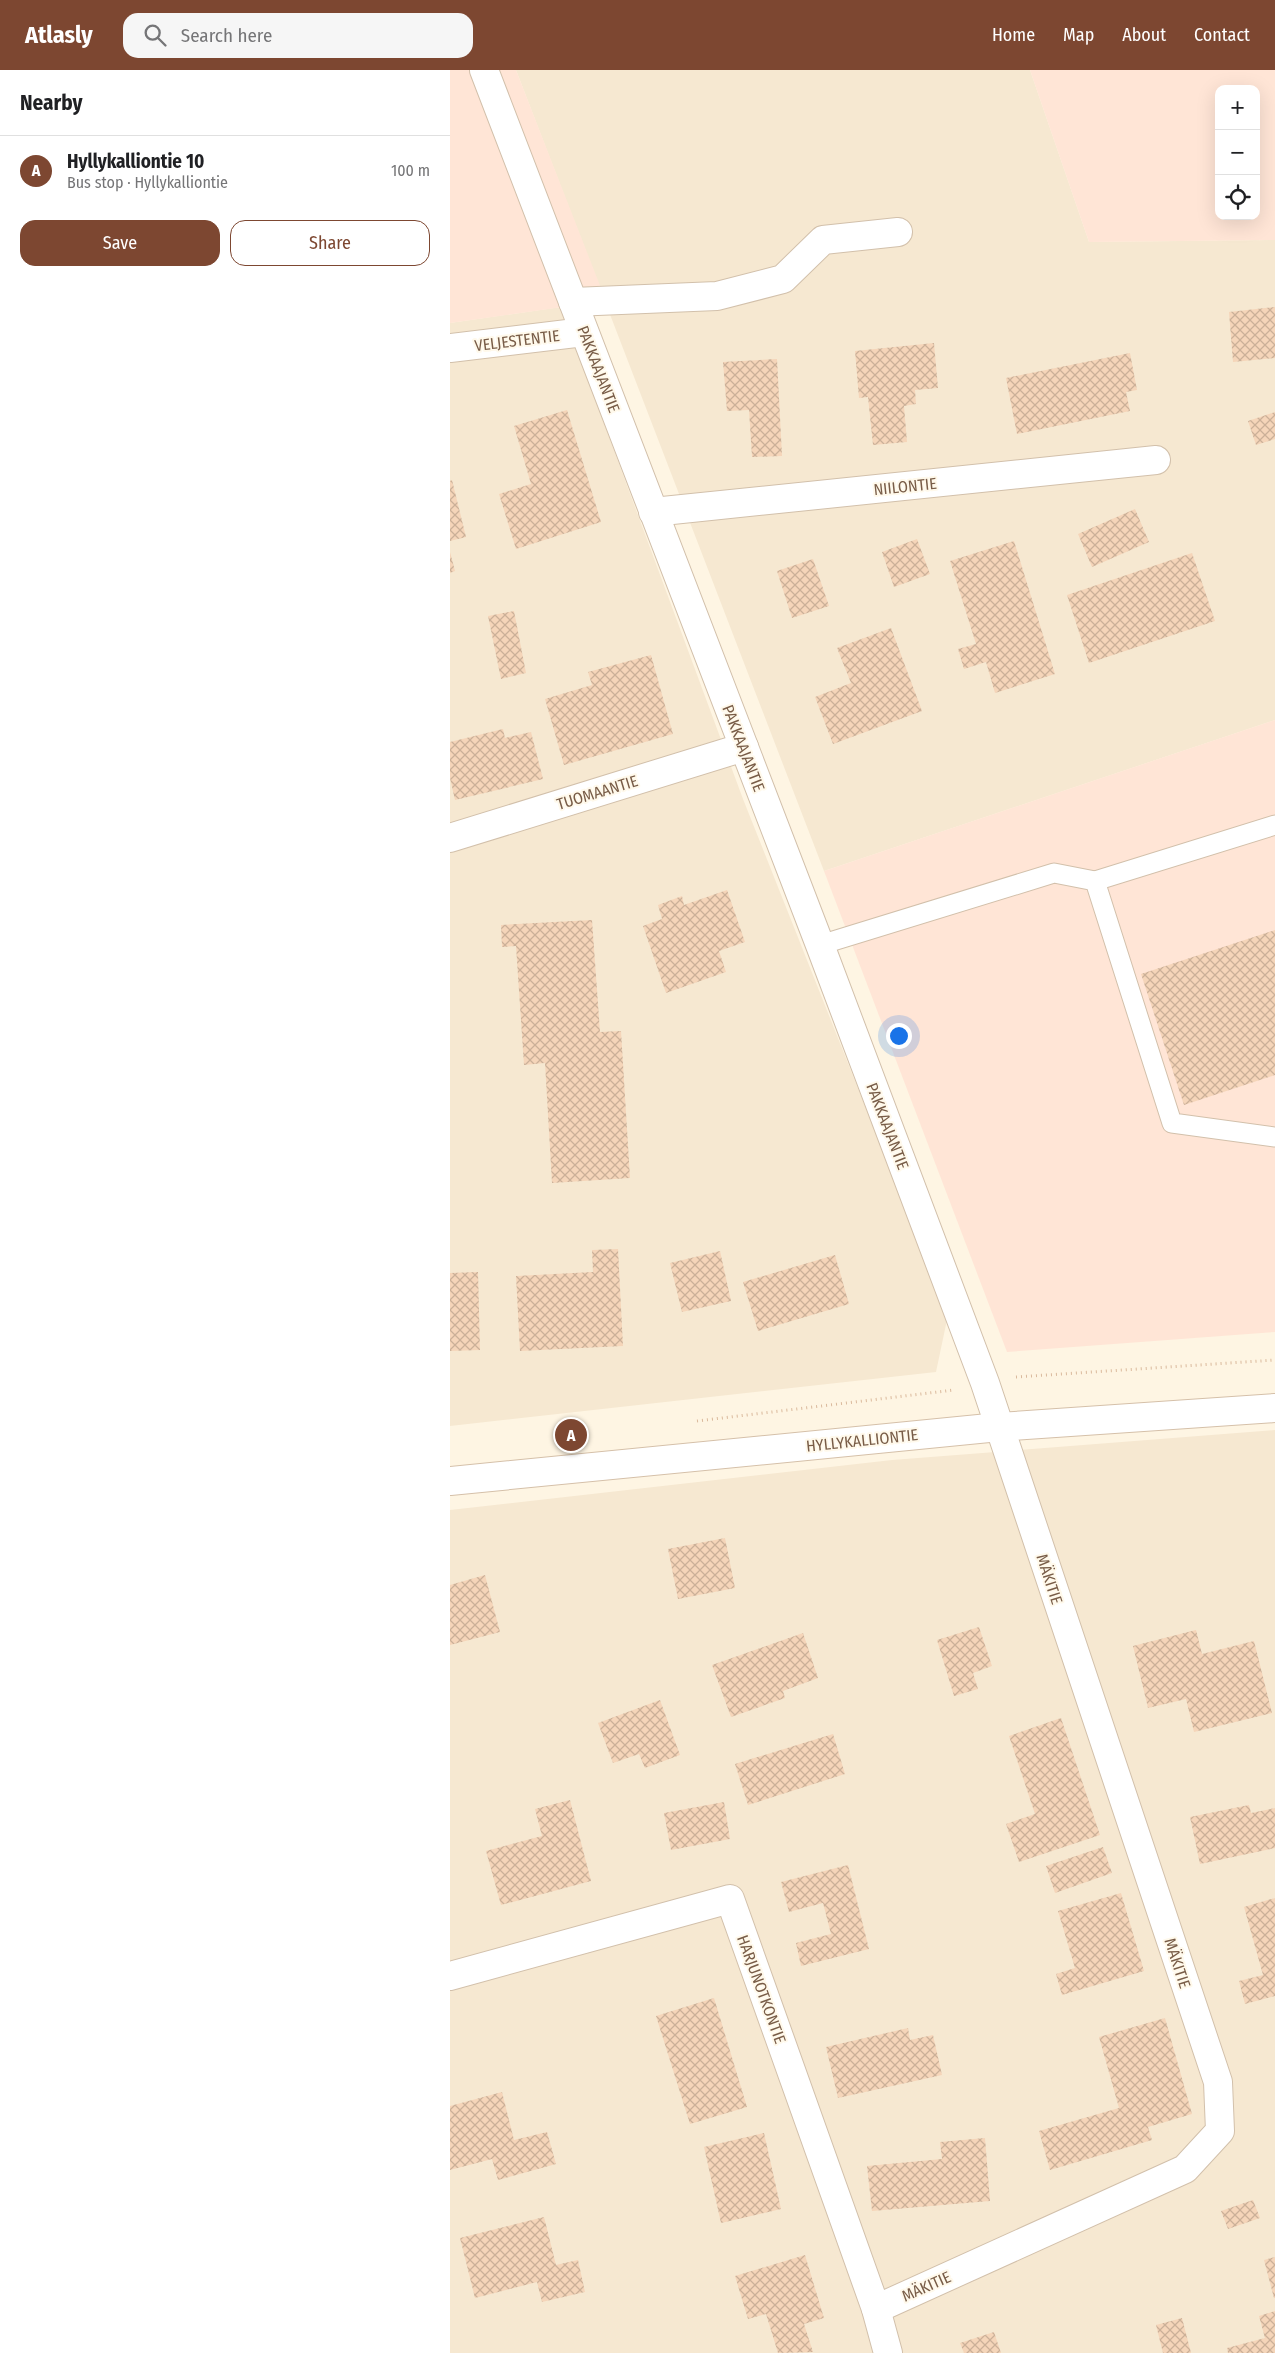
<!DOCTYPE html>
<html lang="en">
<head>
<meta charset="utf-8">
<style>
	:root { --surface:#fff; --page:#f6f6f6; --text:#202124; --muted:#757577; --line:#e0e0e0; --accent:#7d4731 }
	body { margin:0; font-family:"Fira Sans Condensed",sans-serif; background:var(--page); color:var(--text) }
	.controls { position:absolute; right:15px; top:15px; display:grid; overflow:hidden; border-radius:10px; box-shadow:0 5px 20px #0002 }
	.controls button { width:45px; height:45px; display:grid; place-items:center; padding:0; border:0; border-bottom:1px solid var(--line); background:var(--surface); color:var(--text); font:25px sans-serif }
	.you { position:absolute; left:448px; top:965px; width:18px; height:18px; margin:-12px; border:4px solid #fff; border-radius:50%; background:#1a73e8; box-shadow:0 0 0 8px #1a73e833 }
	.badge { display:grid; place-items:center; width:32px; height:32px; border-radius:50%; background:var(--accent); color:#fff; font-size:16px; font-weight:700 }
	.pin { position:absolute; translate:-50% -50%; border:2px solid #fff; box-shadow:0 1px 5px #0006 }
	.list { margin:0; padding:0; list-style:none }
	h2 { display:flex; justify-content:space-between; align-items:center; height:65px; margin:0; padding:0 20px; font-size:21px }
	h2 small { font-size:16px; font-weight:400; color:var(--muted) }
	.list li { display:grid; grid-template-columns:32px 1fr auto; gap:15px; align-items:center; box-sizing:border-box; height:70px; padding:0 20px; border-top:1px solid var(--line) }
	.list b { display:block; font-size:19px; white-space:nowrap }
	.list p { margin:0; font-size:16px; white-space:nowrap; color:var(--muted) }
	.list em { font-size:16px; font-style:normal; color:var(--muted) }
	.actions { display:flex; gap:10px; padding:15px 20px }
	.actions a { flex:1; padding:11px 0; border:1px solid var(--accent); border-radius:15px; text-align:center; font-size:18px; color:var(--accent) }
	.actions .main { background:var(--accent); color:#fff }
	.icon { flex:none; width:28px; height:28px; fill:none; stroke:currentColor; stroke-width:2; stroke-linecap:round; stroke-linejoin:round }
	.map { position:relative; flex:none; width:825px; height:2283px; overflow:hidden }
	header { display:flex; align-items:center; gap:30px; box-sizing:border-box; height:70px; padding:0 25px; background:var(--accent); color:#fff }
	header strong { font-size:24px }
	nav { display:flex; gap:28px; margin-inline-start:auto; font-size:18px }
	.search { width:350px; height:45px; background:var(--page); display:flex; align-items:center; gap:12px; box-sizing:border-box; padding:0 18px; border-radius:15px; color:var(--muted); font-size:19px }
	main { display:flex }
	aside { flex:1; background:var(--surface) }
	.map>svg:first-child { display:block }
</style>
</head>
<body>
<header>
<strong>Atlasly</strong>
<div class="search"><svg class="icon" aria-label="search" viewBox="0 0 24 24"><circle cx="10" cy="10" r="6"/><path d="M15 15l6 6"/></svg>Search here</div>
<nav><a>Home</a><a>Map</a><a>About</a><a>Contact</a></nav>
</header>
<main>
<aside>
<h2>Nearby<small></small></h2>
<ul class="list">
<li><span class="badge">A</span><div><b>Hyllykalliontie 10</b><p>Bus stop · Hyllykalliontie</p></div><em>100 m</em></li>
</ul>
<div class="actions"><a class="main">Save</a><a>Share</a></div>
</aside>
<div class="map">
<svg width="825" height="2283" viewBox="0 0 825 2283">
	<defs>
		<pattern id="building-cross-hatch" width="8" height="8" patternUnits="userSpaceOnUse" patternTransform="scale(1.25)"><rect width="8" height="8" fill="#f5d5b9"/><path d="M0 0l8 8M0 8l8-8" fill="none" stroke="#cbb098"/></pattern>
	</defs>
	<rect width="100%" height="100%" fill="#fef5e3"/>
	<g fill="#f6e8d1">
		<path d="M66,0H580L639,172L825,170V650L374,801Z"/>
		<path d="M111,237L293,729L498,1245L486,1302L0,1356V253Z"/>
		<path d="M825,1360V2283H0V1440L442,1390Z"/>
	</g>
	<g fill="#ffe5d6" fill-rule="evenodd">
		<path d="M0,0H66L156,231L0,253Z"/>
		<path d="M580,0H825V170L639,172ZM769,19H806V146H769Z"/>
		<path d="M825,650V1262L557,1282L374,801Z"/>
	</g>
	<g fill="url(#building-cross-hatch)">
		<path d="M825,237V288L783,292L779,242Z"/>
		<path d="M484,273L488,318L465,320L466,334L454,336L457,372L423,375L418,327L409,328L405,281Z"/>
		<path d="M680,283L687,320L676,322L680,341L567,364L556,308Z"/>
		<path d="M327,289L332,386L302,387L299,340L277,341L273,292Z"/>
		<path d="M117,340L151,452L66,479L49,424L81,414L64,356Z"/>
		<path d="M825,342V369L806,375L798,351Z"/>
		<path d="M2,410L16,467L0,471V411Z"/>
		<path d="M685,439L699,472L642,497L628,464Z"/>
		<path d="M467,469L480,504L444,517L432,482Z"/>
		<path d="M564,471L605,604L545,623L536,592L514,599L508,579L526,574L500,491Z"/>
		<path d="M0,482L5,501L0,503Z"/>
		<path d="M742,483L765,551L639,593L617,525Z"/>
		<path d="M363,489L379,536L342,548L327,501Z"/>
		<path d="M64,541L76,603L51,609L38,546Z"/>
		<path d="M441,558L472,641L383,674L365,627L401,613L387,578Z"/>
		<path d="M201,585L223,664L114,695L95,629L142,615L138,602Z"/>
		<path d="M53,659L55,668L81,662L93,709L5,730L0,708V672Z"/>
		<path d="M277,820L295,872L269,881L276,902L216,923L193,856L212,849L208,835L232,826L234,835Z"/>
		<path d="M142,850L150,962L171,961L180,1108L102,1113L95,993L74,995L66,876L52,877L51,855Z"/>
		<path d="M825,860V1005L734,1035L691,904Z"/>
		<path d="M168,1179L173,1276L70,1281L66,1206L143,1202L142,1180Z"/>
		<path d="M270,1181L281,1231L232,1242L220,1193Z"/>
		<path d="M385,1185L399,1234L308,1261L293,1212Z"/>
		<path d="M28,1202L30,1280L0,1281V1203Z"/>
		<path d="M275,1468L285,1518L228,1529L218,1479Z"/>
		<path d="M35,1505L50,1562L0,1575V1515Z"/>
		<path d="M529,1557L542,1596L523,1603L528,1619L504,1626L487,1570Z"/>
		<path d="M746,1560L752,1584L804,1571L822,1643L744,1662L736,1629L698,1638L683,1576Z"/>
		<path d="M353,1563L368,1608L333,1621L335,1628L281,1647L262,1595Z"/>
		<path d="M210,1630L230,1685L195,1698L189,1684L163,1693L148,1653Z"/>
		<path d="M611,1648L650,1765L569,1792L556,1754L585,1744L559,1666Z"/>
		<path d="M383,1664L395,1704L298,1735L285,1694Z"/>
		<path d="M120,1730L141,1811L51,1835L36,1781L92,1766L85,1739Z"/>
		<path d="M274,1732L280,1769L221,1780L214,1743Z"/>
		<path d="M799,1735L801,1743L825,1738V1778L750,1794L740,1747Z"/>
		<path d="M653,1777L662,1803L605,1823L596,1796Z"/>
		<path d="M398,1795L419,1879L351,1896L346,1873L381,1864L373,1833L339,1842L331,1812Z"/>
		<path d="M671,1823L694,1901L612,1925L606,1904L625,1898L608,1841Z"/>
		<path d="M825,1828V1926L795,1934L789,1911L813,1905L794,1837Z"/>
		<path d="M264,1928L297,2037L240,2054L206,1946Z"/>
		<path d="M715,1948L742,2044L698,2057L702,2070L600,2100L589,2061L669,2038L649,1967Z"/>
		<path d="M458,1958L460,1970L483,1965L492,2005L388,2028L376,1977Z"/>
		<path d="M52,2022L64,2070L97,2062L106,2094L48,2110L42,2089L0,2100V2036Z"/>
		<path d="M314,2063L331,2139L271,2153L254,2077Z"/>
		<path d="M535,2068L540,2131L422,2141L417,2096L492,2089L490,2072Z"/>
		<path d="M803,2130L810,2148L778,2159L771,2141Z"/>
		<path d="M94,2147L106,2195L128,2190L135,2222L92,2232L87,2212L25,2228L10,2168Z"/>
		<path d="M355,2185L374,2248L354,2254L363,2282L328,2283L316,2244L298,2249L285,2206Z"/>
		<path d="M825,2187V2228H824L814,2190Z"/>
		<path d="M825,2241V2283H778L777,2278L815,2268L809,2246Z"/>
		<path d="M732,2248L741,2283H713L706,2255Z"/>
		<path d="M544,2262L551,2283H514L510,2273Z"/>
	</g>
	<g fill="none" stroke-linecap="round" stroke-linejoin="round">
		<defs>
			<g id="service">
				<path d="M645,811L825,755"/>
				<path d="M370,875L604,803L645,811L722,1053L825,1067"/>
			</g>
			<g id="minor">
				<path d="M34,0L370,875L535,1313L768,2012L770,2061L735,2099L426,2239"/>
				<path d="M123,232L267,226L333,209L373,170L448,162"/>
				<path d="M0,278L134,262"/>
				<path d="M203,442L706,390"/>
				<path d="M0,768L294,677"/>
				<path d="M0,1906L280,1829L426,2239L438,2283"/>
			</g>
			<path id="secondary" d="M0,1411L549,1357L825,1338"/>
		</defs>
		<use href="#service" stroke="#d2c0ab" stroke-width="21"/>
		<use href="#minor" stroke="#d2c0ab" stroke-width="30"/>
		<use href="#secondary" stroke="#d5c0a9" stroke-width="30"/>
		<g stroke="#dab99c" stroke-width="3" stroke-dasharray="1 4" stroke-linecap="butt">
			<path d="M566,1307L825,1290"/>
			<path d="M247,1351L504,1320"/>
		</g>
		<use href="#service" stroke="#fff" stroke-width="19"/>
		<use href="#minor" stroke="#fff" stroke-width="28"/>
		<use href="#secondary" stroke="#fff" stroke-width="28"/>
	</g>
	<g text-anchor="middle" stroke-width="4" stroke-linejoin="round" paint-order="stroke">
		<g font-size="16" fill="#785c47" stroke="#fff9eb">
			<text transform="translate(67 270) rotate(-7)" y="6">VELJESTENTIE</text>
			<text transform="translate(149 299) rotate(69)" y="6">PAKKAAJANTIE</text>
			<text transform="translate(455 416) rotate(-6)" y="6">NIILONTIE</text>
			<text transform="translate(294 678) rotate(69)" y="6">PAKKAAJANTIE</text>
			<text transform="translate(147 722) rotate(-17)" y="6">TUOMAANTIE</text>
			<text transform="translate(438 1056) rotate(69)" y="6">PAKKAAJANTIE</text>
			<text transform="translate(412 1370) rotate(-6)" y="6">HYLLYKALLIONTIE</text>
			<text transform="translate(600 1509) rotate(72)" y="6">MÄKITIE</text>
			<text transform="translate(728 1893) rotate(72)" y="6">MÄKITIE</text>
			<text transform="translate(312 1919) rotate(70)" y="6">HARJUNOTKONTIE</text>
			<text transform="translate(476 2216) rotate(-24)" y="6">MÄKITIE</text>
		</g>
	</g>
</svg>
<div class="controls">
<button>+</button>
<button>−</button>
<button><svg class="icon" aria-label="locate" viewBox="0 0 24 24"><circle cx="12" cy="12" r="6"/><path d="M12 2v4M12 18v4M2 12h4M18 12h4"/></svg></button>
</div>
<div class="you"></div>
<div class="pin badge" style="left:121px;top:1365px">A</div>
</div>
</main>
</body>
</html>
